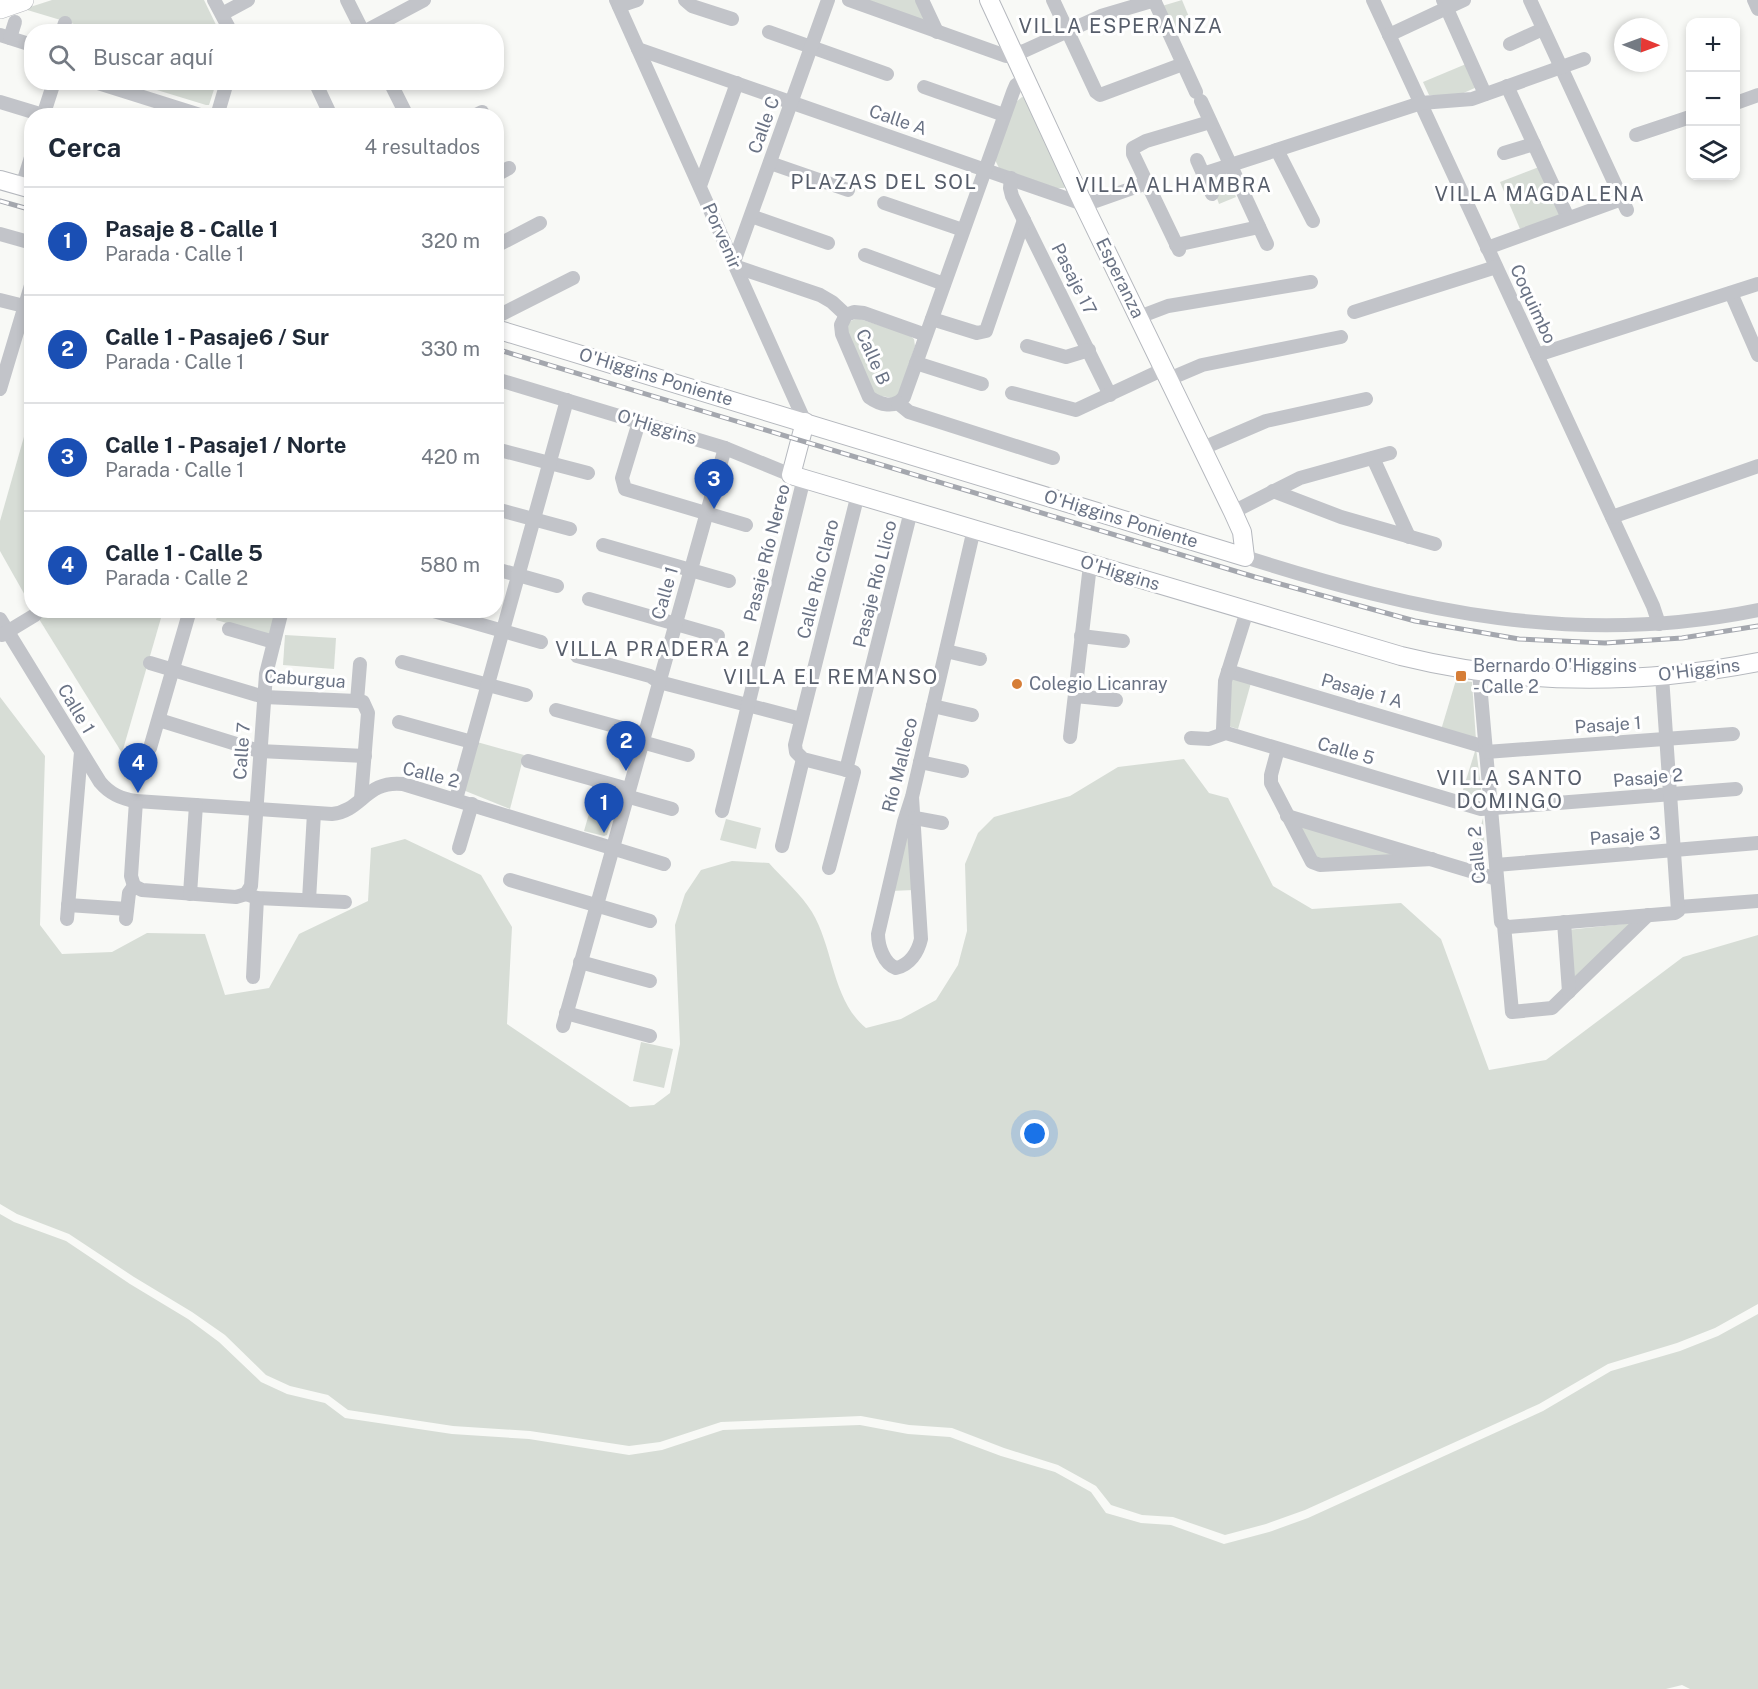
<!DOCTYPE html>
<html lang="es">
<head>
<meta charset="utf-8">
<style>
	:root { --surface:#fff; --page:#f2f2f3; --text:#1f2937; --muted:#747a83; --line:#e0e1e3; --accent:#d93025 }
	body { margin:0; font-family:"Public Sans",sans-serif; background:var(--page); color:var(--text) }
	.controls { position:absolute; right:18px; top:18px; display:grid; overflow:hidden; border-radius:12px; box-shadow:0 3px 9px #0003 }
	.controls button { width:54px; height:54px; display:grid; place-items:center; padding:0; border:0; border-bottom:2px solid var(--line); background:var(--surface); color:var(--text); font:30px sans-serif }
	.compass { position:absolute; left:1614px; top:18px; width:54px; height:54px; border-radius:50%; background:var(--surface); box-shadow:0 3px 9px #0003; rotate:91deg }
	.you { position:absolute; left:1035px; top:1134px; width:21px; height:21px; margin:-15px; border:4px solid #fff; border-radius:50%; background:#1a73e8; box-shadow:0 0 0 9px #1a73e833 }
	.badge { display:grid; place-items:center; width:39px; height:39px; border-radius:50%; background:var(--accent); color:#fff; font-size:20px; font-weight:700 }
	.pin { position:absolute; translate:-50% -50px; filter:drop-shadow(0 2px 3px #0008) }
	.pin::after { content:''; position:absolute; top:32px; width:21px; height:18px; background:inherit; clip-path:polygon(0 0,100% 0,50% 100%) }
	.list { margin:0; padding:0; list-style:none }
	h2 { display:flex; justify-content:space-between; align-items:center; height:78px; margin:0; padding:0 24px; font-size:26px }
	h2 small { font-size:20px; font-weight:400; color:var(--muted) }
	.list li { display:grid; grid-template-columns:39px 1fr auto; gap:18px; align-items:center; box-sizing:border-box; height:108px; padding:0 24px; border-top:2px solid var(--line) }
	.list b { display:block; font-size:22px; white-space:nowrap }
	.list p { margin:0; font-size:20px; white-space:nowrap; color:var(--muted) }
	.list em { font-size:20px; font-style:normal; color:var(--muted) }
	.icon { flex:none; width:33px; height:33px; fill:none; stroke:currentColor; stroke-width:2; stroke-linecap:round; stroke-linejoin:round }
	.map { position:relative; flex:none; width:1758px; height:1689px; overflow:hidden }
	.search { position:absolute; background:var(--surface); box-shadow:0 3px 9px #0003; left:24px; top:24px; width:480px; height:66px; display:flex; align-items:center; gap:15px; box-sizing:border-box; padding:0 21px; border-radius:24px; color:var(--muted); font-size:22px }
	.panel { position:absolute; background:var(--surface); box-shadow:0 3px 9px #0003; left:24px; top:108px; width:480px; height:510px; border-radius:24px }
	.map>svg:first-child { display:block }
</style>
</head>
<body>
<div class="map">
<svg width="1758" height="1689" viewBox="0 0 1758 1689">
	<rect width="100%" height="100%" fill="#f8f9f6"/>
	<g fill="#d7ddd6">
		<path d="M52,0H204L219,31H97L24,9Z"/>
		<path d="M861,0H919L925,24Z"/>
		<path d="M1182,0L1194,29L1176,37L1162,6Z"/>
		<path d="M1466,64L1477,87L1459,95H1429L1423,82Z"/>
		<path d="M134,83H216L210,102L209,105H206Z"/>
		<path d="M1022,97L1026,98L1066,186L1064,188H1056L999,168L995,160L1016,102Z"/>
		<path d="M1539,167L1561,215L1520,229L1500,182Z"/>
		<path d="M1216,173L1225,193L1234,192L1236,197L1219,204L1209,176Z"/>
		<path d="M857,318L909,335L914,339L915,346L899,393L893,398L875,395L848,333L847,323Z"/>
		<path d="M31,412L32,606H31L0,551V521Z"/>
		<path d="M34,611H163L122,753Z"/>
		<path d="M219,611H276L269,635L216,620Z"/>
		<path d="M285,635L336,638L334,669L283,665Z"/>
		<path d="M1231,677L1251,683L1238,729L1228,726Z"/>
		<path d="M1456,680L1472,682L1476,740L1441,730Z"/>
		<path d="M0,697L45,756L40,925L62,954L112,952L147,933L205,934L225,995L269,988L299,934L368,901L371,848L405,839L481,875L512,927L507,1024L630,1107L654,1105L670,1093L680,1044L675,925L685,894L701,870L732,861L769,863C782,878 802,895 812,912C834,949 832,1000 866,1028L901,1019L936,1000L958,965L967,931L965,864L978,833L994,817L1070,796L1118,767L1184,759L1209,793L1228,798L1273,886L1312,909L1401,903L1441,939L1489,1070L1546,1060L1683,957L1758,935V1304L1715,1328L1677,1343L1608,1364L1539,1404L1305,1510L1266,1524L1225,1535L1173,1517L1142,1515L1111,1505L1096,1486L1058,1465L1004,1448L952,1428L909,1425L861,1416L721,1422L660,1442L629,1446L530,1431L453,1426L348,1410L328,1395L290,1386L266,1375L225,1335L192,1312L134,1277L69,1234L17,1214L0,1204Z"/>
		<path d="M477,742L524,755L510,809L463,790Z"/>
		<path d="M1476,748L1482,796L1476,801L1461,796Z"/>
		<path d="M590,810L612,816L607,835L604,836L584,831Z"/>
		<path d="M1483,818L1486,872L1470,867Z"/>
		<path d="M726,819L761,828L756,849L720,840Z"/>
		<path d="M1293,822L1409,856L1315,861Z"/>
		<path d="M907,825L914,890L891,891Z"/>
		<path d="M1633,923L1572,984L1567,930Z"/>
		<path d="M641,1042L673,1049L664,1088L633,1081Z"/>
		<path d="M0,1214L14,1222L66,1241L130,1284L188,1319L219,1342L261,1382L287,1394L325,1403L345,1418L452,1434L529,1439L629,1455L662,1450L723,1430L860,1425L908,1434L950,1437L1001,1456L1055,1472L1091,1492L1106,1513L1141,1523L1171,1525L1224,1544L1269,1532L1308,1518L1543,1411L1611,1371L1680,1351L1718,1336L1758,1314V1689H1690L1682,1685L1666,1689H0Z"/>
	</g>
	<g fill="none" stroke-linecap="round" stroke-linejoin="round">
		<defs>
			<g id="secondary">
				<path d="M0,180L32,189"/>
				<path d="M496,329L1245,557L1242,532L1233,512L1083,203L989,0"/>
				<path d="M805,422L791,475L1401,656C1518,685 1640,685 1758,662"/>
			</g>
			<path id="primary" d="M0,8L23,0"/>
		</defs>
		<use href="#secondary" stroke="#b5b8be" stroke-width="20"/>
		<use href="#primary" stroke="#b6b8bd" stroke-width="22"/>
		<g stroke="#c2c4c9" stroke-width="14">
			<path d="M214,0L231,32"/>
			<path d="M347,0L363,32"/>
			<path d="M616,0L805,422"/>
			<path d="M685,0L692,6L732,19"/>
			<path d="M849,0L1006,56L1024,51L1101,16L1155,0"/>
			<path d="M922,0L937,32"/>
			<path d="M1053,0L1096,92L1100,95L1183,64"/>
			<path d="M1154,0L1196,92"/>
			<path d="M1373,0L1653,606L1659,624"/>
			<path d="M1443,0L1485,94"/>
			<path d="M1530,0L1627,210"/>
			<path d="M1754,0L1758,9"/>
			<path d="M619,6L637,0"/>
			<path d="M222,14L248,0"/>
			<path d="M62,32L65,23"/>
			<path d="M364,32L424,0"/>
			<path d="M769,32L887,74"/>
			<path d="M0,35L32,45"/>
			<path d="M1389,35L1464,0"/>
			<path d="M10,38L15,22"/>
			<path d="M1510,44L1543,29"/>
			<path d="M638,49L1077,202L1096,201L1147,183"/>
			<path d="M95,82L203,116"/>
			<path d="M390,82L407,116"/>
			<path d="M316,84L331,116"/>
			<path d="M1507,86L1568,218"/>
			<path d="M924,87L1004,115"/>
			<path d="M1201,101L1267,244"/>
			<path d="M0,102L43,115"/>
			<path d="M1736,103L1758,95"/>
			<path d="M43,116L54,82"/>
			<path d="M217,116L227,82"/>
			<path d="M474,116L482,112"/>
			<path d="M1636,135L1690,117"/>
			<path d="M1277,150L1313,221"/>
			<path d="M1504,153L1534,144"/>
			<path d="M1197,160L1212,194"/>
			<path d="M770,163L848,190"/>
			<path d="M1203,174L1421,103L1472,99L1584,59"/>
			<path d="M496,175L509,168"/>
			<path d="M1011,178L1010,188L1012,196L1110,395"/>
			<path d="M22,186L32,154"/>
			<path d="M700,186L737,83"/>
			<path d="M884,203L963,230"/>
			<path d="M751,216L828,243"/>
			<path d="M0,234L32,243"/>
			<path d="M1176,245L1259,227"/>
			<path d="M496,246L540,223"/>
			<path d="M1487,248L1622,199"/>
			<path d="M1179,250L1133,154V148L1146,141L1210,122"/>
			<path d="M865,255L944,284"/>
			<path d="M734,262L828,0"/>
			<path d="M737,267L820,295L832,302L846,315"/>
			<path d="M1731,293L1758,355"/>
			<path d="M0,300L24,306"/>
			<path d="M1354,312L1496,267"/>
			<path d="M496,317L573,278"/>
			<path d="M1139,317L1168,306L1311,282"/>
			<path d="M932,319L977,333L986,331L1024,220"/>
			<path d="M926,335L864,313L854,312L846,315L841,325L842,334L869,397C880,405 895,409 904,397L1013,92L1016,85L1025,79"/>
			<path d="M1027,346L1066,357L1089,350"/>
			<path d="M1537,355L1758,284"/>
			<path d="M916,363L982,384"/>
			<path d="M496,379L725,448L791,475"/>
			<path d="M1169,379L1202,365L1341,337"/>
			<path d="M0,389L32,282"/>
			<path d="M1012,393L1076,410L1164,369"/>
			<path d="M898,403L909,412L1053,458"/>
			<path d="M639,422L622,478L625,489L746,525"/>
			<path d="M1203,448L1266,421L1366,399"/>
			<path d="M496,449L588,473"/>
			<path d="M1373,458L1409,537"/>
			<path d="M1273,491L1341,517L1435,544"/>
			<path d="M496,509L570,529"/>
			<path d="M1233,512L1300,478L1390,453"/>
			<path d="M1612,517L1758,466"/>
			<path d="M603,545L729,581"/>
			<path d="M1245,557C1418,612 1577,647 1758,610"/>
			<path d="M496,569L557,586"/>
			<path d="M589,599L718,636"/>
			<path d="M430,610L541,642"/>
			<path d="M0,619L100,782C110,794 121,799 136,801L332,814C362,811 366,780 403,784L664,864"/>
			<path d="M229,629L274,642"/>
			<path d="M2,635L35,615"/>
			<path d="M1081,636L1123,641"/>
			<path d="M946,651L980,659"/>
			<path d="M577,656L650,676L659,682L801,719"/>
			<path d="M402,662L526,695"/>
			<path d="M150,663L264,697L357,701L363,702L368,713L361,799"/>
			<path d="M1228,671L1485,747"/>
			<path d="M1479,672L1501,922L1504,925L1512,1012L1552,1008L1648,915"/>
			<path d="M1075,696L1116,700"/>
			<path d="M357,701L360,664"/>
			<path d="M933,706L972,715"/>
			<path d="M556,710L644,734"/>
			<path d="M159,720L259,751L365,756"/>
			<path d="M399,722L472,742"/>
			<path d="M1226,733L1223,729L1225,681L1247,611"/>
			<path d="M1070,737L1090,565"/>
			<path d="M1191,738L1209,739L1226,733L1481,809L1736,789"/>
			<path d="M642,742L688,755"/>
			<path d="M150,748L190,610"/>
			<path d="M1278,749L1271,775V783L1312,862L1320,865L1432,859"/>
			<path d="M1486,752L1733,734"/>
			<path d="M528,761L628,789"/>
			<path d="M920,762L962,771"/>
			<path d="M846,770L911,511"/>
			<path d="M626,796L672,809"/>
			<path d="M912,797L921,939C918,952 910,965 896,968C884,964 878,946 878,934L904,822L912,797L974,529"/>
			<path d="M456,799L567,400"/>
			<path d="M722,811L804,478"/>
			<path d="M1287,816L1497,879"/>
			<path d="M915,818L942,823"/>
			<path d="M782,846L803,759"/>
			<path d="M459,848L472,804"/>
			<path d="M1496,865L1758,843"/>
			<path d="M829,868L854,772L803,759L796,752L795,745L858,494"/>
			<path d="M510,880L650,921"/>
			<path d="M134,886L142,890L236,897L246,894"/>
			<path d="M134,886L131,876L136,801"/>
			<path d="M190,894L196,805"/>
			<path d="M246,894L251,886L266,674L282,610"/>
			<path d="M246,894L257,898L345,902"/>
			<path d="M309,900L314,813"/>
			<path d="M68,905L127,909"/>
			<path d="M1679,907L1758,901"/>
			<path d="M67,919L81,752"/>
			<path d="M126,919L129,893L134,886"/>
			<path d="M1564,922L1569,992"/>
			<path d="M1504,925L1508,927L1675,913L1678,911L1662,676"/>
			<path d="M580,962L650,981"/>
			<path d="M253,977L257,898"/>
			<path d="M566,1013L650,1036"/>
			<path d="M563,1026L725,448"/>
		</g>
		<use href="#secondary" stroke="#fff" stroke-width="18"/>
		<use href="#primary" stroke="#fff" stroke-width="21"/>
		<defs>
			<g id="rail">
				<path d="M0,201L32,210"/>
				<path d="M496,349L1255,577L1415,621L1519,639L1605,643L1682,638L1758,626"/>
			</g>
		</defs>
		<use href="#rail" stroke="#a4a7ae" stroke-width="5"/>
		<use href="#rail" stroke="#fff" stroke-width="3" stroke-dasharray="9" stroke-linecap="butt"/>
	</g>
	<g fill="#d67e38" stroke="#fff" stroke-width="2">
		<rect x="1455" y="670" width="12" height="12" rx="3"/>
		<circle cx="1017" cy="684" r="6"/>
	</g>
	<g text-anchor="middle" stroke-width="6" stroke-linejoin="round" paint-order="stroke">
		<g font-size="18" fill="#6a7385" stroke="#fff">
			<text transform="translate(898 120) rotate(19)" y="6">Calle A</text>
			<text transform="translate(764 125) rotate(-70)" y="6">Calle C</text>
			<text transform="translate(722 236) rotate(66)" y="6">Porvenir</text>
			<text transform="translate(1120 278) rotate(64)" y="6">Esperanza</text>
			<text transform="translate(1074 279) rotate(63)" y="6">Pasaje 17</text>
			<text transform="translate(1533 304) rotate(65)" y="6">Coquimbo</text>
			<text transform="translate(873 357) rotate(66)" y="6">Calle B</text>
			<text transform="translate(656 377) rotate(17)" y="6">O'Higgins Poniente</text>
			<text transform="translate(657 427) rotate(17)" y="6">O'Higgins</text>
			<text transform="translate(1121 519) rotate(17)" y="6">O'Higgins Poniente</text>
			<text transform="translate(767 553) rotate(-76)" y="6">Pasaje Río Nereo</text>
			<text transform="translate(1120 573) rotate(17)" y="6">O'Higgins</text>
			<text transform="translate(818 579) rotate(-76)" y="6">Calle Río Claro</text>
			<text transform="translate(875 584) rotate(-76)" y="6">Pasaje Río Llico</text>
			<text transform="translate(665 593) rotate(-74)" y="6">Calle 1</text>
			<text transform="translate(1699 670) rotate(-7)" y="6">O'Higgins</text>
			<text transform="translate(305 679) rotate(4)" y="6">Caburgua</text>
			<text transform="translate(1362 691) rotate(16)" y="6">Pasaje 1 A</text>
			<text transform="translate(76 709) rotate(59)" y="6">Calle 1</text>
			<text transform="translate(1608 725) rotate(-4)" y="6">Pasaje 1</text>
			<text transform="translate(242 751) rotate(-86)" y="6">Calle 7</text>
			<text transform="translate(1346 751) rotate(16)" y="6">Calle 5</text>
			<text transform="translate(900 765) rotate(-76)" y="6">Río Malleco</text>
			<text transform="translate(431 775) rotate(14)" y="6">Calle 2</text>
			<text transform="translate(1648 778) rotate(-5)" y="6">Pasaje 2</text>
			<text transform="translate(1625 836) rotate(-5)" y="6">Pasaje 3</text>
			<text transform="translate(1477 855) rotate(-95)" y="6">Calle 2</text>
		</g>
		<g font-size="18" fill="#6a7385" stroke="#fff" text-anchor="start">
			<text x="1473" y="672">Bernardo O'Higgins<tspan x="1473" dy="21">- Calle 2</tspan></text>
			<text x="1029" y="690">Colegio Licanray</text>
		</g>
		<g font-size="20" letter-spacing="1.5" fill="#575e6b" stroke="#fff">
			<text x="1121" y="33">VILLA ESPERANZA</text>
			<text x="884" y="189">PLAZAS DEL SOL</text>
			<text x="1174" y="192">VILLA ALHAMBRA</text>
			<text x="1540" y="201">VILLA MAGDALENA</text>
			<text x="653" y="656">VILLA PRADERA 2</text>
			<text x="831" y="684">VILLA EL REMANSO</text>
			<text x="1510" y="785">VILLA SANTO<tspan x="1510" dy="23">DOMINGO</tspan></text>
		</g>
	</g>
</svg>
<div class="controls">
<button>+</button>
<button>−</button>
<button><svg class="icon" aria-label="layers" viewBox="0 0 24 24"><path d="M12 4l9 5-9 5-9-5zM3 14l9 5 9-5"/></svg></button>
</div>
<svg class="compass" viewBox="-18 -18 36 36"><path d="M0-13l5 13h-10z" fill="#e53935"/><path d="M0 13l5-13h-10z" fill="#747a83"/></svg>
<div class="you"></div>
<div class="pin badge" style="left:604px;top:833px;background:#1a4fb4">1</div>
<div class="pin badge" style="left:626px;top:771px;background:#1a4fb4">2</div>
<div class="pin badge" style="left:714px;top:509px;background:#1a4fb4">3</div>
<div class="pin badge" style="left:138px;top:793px;background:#1a4fb4">4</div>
<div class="search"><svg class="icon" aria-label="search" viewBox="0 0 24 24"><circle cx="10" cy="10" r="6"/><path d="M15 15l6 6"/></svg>Buscar aquí</div>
<section class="panel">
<h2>Cerca<small>4 resultados</small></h2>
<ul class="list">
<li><span class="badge" style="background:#1a4fb4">1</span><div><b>Pasaje 8 - Calle 1</b><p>Parada · Calle 1</p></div><em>320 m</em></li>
<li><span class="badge" style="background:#1a4fb4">2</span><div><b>Calle 1 - Pasaje6 / Sur</b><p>Parada · Calle 1</p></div><em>330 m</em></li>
<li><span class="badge" style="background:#1a4fb4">3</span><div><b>Calle 1 - Pasaje1 / Norte</b><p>Parada · Calle 1</p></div><em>420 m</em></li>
<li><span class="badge" style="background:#1a4fb4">4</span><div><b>Calle 1 - Calle 5</b><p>Parada · Calle 2</p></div><em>580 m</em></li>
</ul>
</section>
</div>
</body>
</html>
